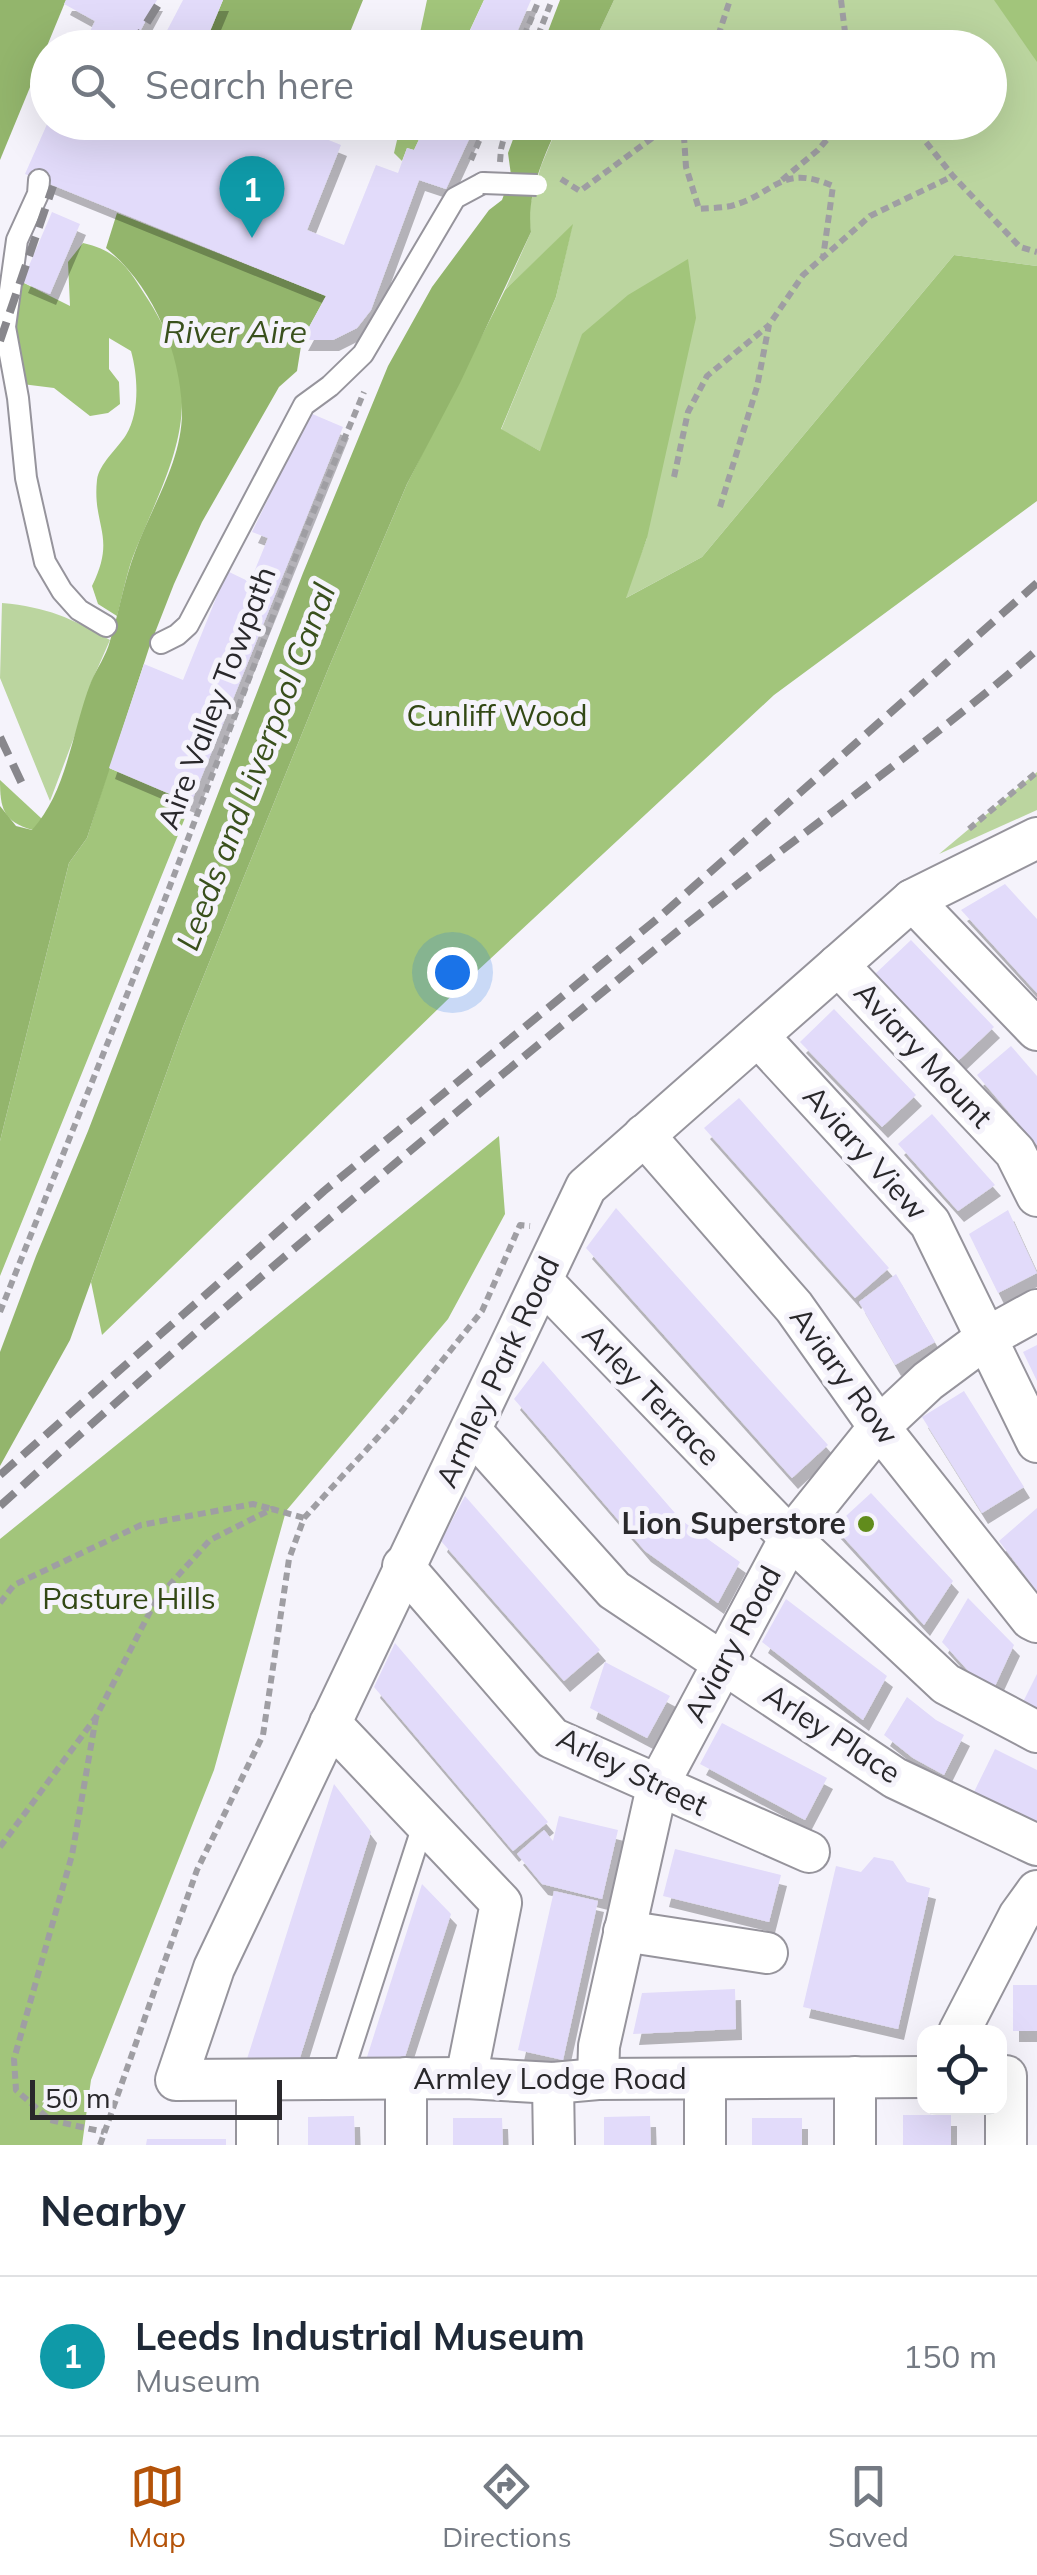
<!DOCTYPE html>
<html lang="en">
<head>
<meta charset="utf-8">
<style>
	:root { --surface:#fff; --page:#f6f6f7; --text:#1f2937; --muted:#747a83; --line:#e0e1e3; --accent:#b45309 }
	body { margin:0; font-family:Mulish,sans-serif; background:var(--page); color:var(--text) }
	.controls { position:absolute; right:30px; bottom:30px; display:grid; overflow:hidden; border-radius:20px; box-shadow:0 10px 40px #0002 }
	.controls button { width:90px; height:90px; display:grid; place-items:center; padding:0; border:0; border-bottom:2px solid var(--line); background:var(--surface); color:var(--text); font:50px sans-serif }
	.scale { position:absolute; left:30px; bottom:25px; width:252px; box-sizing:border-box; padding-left:10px; border:5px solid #29282b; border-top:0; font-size:28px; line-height:35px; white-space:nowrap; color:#29282b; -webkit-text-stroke:8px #f5f3fb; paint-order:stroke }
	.you { position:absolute; left:452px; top:972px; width:35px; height:35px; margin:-25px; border:8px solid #fff; border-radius:50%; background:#1a73e8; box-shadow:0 0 0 15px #1a73e833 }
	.badge { display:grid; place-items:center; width:65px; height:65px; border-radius:50%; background:var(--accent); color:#fff; font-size:32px; font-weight:700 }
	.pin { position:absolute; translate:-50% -82px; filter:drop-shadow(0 2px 5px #0008) }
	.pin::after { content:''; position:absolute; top:52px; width:35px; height:30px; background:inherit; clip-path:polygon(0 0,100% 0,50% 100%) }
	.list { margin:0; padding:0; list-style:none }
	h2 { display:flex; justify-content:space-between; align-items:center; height:130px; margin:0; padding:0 40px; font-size:42px }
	h2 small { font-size:32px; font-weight:400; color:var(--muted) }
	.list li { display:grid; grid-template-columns:65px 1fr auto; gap:30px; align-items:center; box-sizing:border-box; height:160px; padding:0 40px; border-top:2px solid var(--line) }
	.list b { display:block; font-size:38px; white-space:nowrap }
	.list p { margin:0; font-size:32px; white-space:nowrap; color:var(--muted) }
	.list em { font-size:32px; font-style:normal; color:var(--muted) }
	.icon { flex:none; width:55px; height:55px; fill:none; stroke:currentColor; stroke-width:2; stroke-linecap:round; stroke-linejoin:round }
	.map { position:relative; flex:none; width:1037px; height:2145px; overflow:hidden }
	.search { position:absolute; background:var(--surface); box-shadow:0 10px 40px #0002; left:30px; right:30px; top:30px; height:110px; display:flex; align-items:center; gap:25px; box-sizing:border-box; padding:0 35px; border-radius:55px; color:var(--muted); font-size:38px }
	.sheet { height:290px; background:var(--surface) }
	nav { display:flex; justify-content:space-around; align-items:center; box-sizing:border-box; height:140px; border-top:2px solid var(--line); background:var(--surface); font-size:28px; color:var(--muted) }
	nav a { display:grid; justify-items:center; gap:5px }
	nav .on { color:var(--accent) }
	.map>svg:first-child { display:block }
</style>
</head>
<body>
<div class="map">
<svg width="1037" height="2145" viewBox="0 0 1037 2145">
	<defs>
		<filter id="shadow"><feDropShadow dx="6" dy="11" stdDeviation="0" flood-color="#0004"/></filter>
	</defs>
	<rect width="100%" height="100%" fill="#f5f3fb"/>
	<g fill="#bbd59f">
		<path d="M614,0H1037V266L954,255L702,557L624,599L647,538L540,451L501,430L556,297L572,226L505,290L531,232L528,212L541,166L559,123L990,122V48L592,47Z"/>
		<path d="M2,603C47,607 71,618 110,640L91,683L81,719L50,801L0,678Z"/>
		<path d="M1037,772V810L939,854Z"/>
	</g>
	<g fill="#a2c57b">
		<path d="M427,0H484L462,47H417Z"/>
		<path d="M994,0H1037V62Z"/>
		<path d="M401,123H427L414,150L407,148L402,161L394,153Z"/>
		<path d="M573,224L556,297L501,429L540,451L582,334L628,295L688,259L696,318L647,538L626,598L702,557L954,255L1037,266V501L774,695L475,973L102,1335L91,1282L183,1027L329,667L407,484L505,290Z"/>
		<path d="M83,243C121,252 128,269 149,301C210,398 175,456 136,549C127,570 123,594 117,616L98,604L92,586C117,536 92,526 97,480C99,464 117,449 126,435C140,412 138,376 131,351L109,338V369L119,382L120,404L108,413L90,416L54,388L22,384L15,334L22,282L70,306L68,262Z"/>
		<path d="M109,768L191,803L0,1276V1141L69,863L87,838Z"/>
		<path d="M0,780L42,819L33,830C3,822 0,808 0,780Z"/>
		<path d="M499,1136L505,1214L448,1319L286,1511L214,1770L91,2080L82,2145H0V1539Z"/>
	</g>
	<g fill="#93b56c">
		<path d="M0,0H66L0,160Z"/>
		<path d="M223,0H363L344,47H280L287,30L257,47L203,48Z"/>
		<path d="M560,0H614L592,47H542Z"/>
		<path d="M519,123H559C544,157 526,194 531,232L460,383L407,484L329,667L183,1027L70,1340L0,1466V1352L36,1256L88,1131L303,573L388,366L432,287L489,210L502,200L511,175L508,153Z"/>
		<path d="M117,213L326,296L302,340L297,371L279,387L202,522L174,584L149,648L87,838L69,863L0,1141V806L16,826L32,830C68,790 72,730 91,682C97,668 106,656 110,641C119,612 124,581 135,552C152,505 183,461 182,409C180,350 152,285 106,248Z"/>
	</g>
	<g fill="#e2dbfa" filter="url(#shadow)">
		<path d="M66,0H157L131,48H82L95,21L64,4Z"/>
		<path d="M183,0H223L203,48H167L160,44Z"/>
		<path d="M484,0H531L510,48H462Z"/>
		<path d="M48,122H284L341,145L307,230L344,245L376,165L398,173L407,148L414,150L427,122H477L446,189L419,180L371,310L357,328L333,340H302L326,296L25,174Z"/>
		<path d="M52,212L80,224L50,294L22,282Z"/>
		<path d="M310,413L343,427L191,803L109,768L144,664L183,680L227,571L250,582L268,538L252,532Z"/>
		<path d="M1005,884L1037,919V993L961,910Z"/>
		<path d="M911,940L994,1027L958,1061L875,974Z"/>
		<path d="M834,1009L916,1095L882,1127L800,1042Z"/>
		<path d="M1011,1046L1037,1076V1145L977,1075Z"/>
		<path d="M739,1098L889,1268L855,1298L704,1128Z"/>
		<path d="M932,1114L995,1185L958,1211L898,1144Z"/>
		<path d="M616,1208L828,1445L792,1478L586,1248Z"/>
		<path d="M1008,1210L1037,1273L998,1293L969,1234Z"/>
		<path d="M896,1274L935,1342L895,1365L859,1302Z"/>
		<path d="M1037,1345V1381L1023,1352Z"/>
		<path d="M543,1361L681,1520L740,1562L718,1603L645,1551L514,1399Z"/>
		<path d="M964,1391L1024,1487L982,1513L922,1417Z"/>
		<path d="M871,1493L953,1581L924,1625L834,1527Z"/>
		<path d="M465,1496L600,1650L564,1681L441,1541Z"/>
		<path d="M1037,1508V1591L999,1541Z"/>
		<path d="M968,1598L1014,1645L995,1686L973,1676L942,1642Z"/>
		<path d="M786,1599L887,1676L863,1720L762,1642Z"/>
		<path d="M395,1643L548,1822L513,1851L374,1687Z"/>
		<path d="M605,1662L670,1696L647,1738L590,1708Z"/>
		<path d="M1037,1674V1711L1022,1704Z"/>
		<path d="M907,1697L936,1720L964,1735L944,1775L913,1758L884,1735Z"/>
		<path d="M722,1723L827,1778L805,1820L700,1764Z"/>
		<path d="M995,1749L1037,1770V1826L973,1794Z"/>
		<path d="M334,1784L371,1832L298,2064L247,2059Z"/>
		<path d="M559,1816L618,1830L602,1899L542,1884L517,1854L544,1830L553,1841Z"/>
		<path d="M675,1849L781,1875L769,1922L663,1896Z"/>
		<path d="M874,1857L893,1861L907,1882L930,1888L898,2029L803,2007L836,1866L861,1872Z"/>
		<path d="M422,1884L451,1914L404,2060L367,2057Z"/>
		<path d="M554,1891L598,1901L563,2060L518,2050Z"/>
		<rect x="1013" y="1985" width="24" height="46"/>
		<path d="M735,1989L736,2029L633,2034L642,1993Z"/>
		<rect x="903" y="2115" width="48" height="30"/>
		<path d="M354,2116L355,2145H308V2117Z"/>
		<path d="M650,2116L651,2145H604V2117Z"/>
		<path d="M453,2118H502L503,2145H453Z"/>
		<rect x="752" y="2118" width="50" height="27"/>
		<path d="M147,2139H226V2145H146Z"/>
	</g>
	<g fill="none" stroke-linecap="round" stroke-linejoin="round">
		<defs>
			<g id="lane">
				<path d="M39,180L38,194L17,240L5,327L18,398L26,478L45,562L62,591L79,610L106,626"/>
				<path d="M161,643L177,635L188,625L304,405L330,386L363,354L455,198L483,183"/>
				<path d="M341,2079L424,1822"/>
			</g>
			<g id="street">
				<path d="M912,900L1037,1030"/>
				<path d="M838,965L1015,1152L1037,1196"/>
				<path d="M758,1036L930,1223L1037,1442"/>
				<path d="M644,1135L794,1307L879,1427L1031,1619L1037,1622"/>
				<path d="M543,1282L790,1538L946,1684L1037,1732"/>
				<path d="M472,1432L614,1590L895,1778L1037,1845"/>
				<path d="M403,1566L552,1738L809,1852"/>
				<path d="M330,1723L501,1903L466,2078"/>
				<path d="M624,1931L767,1953"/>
				<path d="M959,2032L1019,1916L1037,1891"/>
				<path d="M855,2077V2145"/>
				<path d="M924,2077L598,2079L553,2083L466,2078L176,2080L214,1968L586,1187L912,900L1037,838"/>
				<path d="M406,2078V2145"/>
				<path d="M598,2079L599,2046L657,1787L790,1538L879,1427L928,1381L986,1338L1037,1310"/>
				<path d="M257,2080V2145"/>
				<path d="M705,2081V2145"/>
				<path d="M553,2083L554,2145"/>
				<path d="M1006,2145V2076"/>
			</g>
		</defs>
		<use href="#lane" stroke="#96949c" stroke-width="24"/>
		<use href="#street" stroke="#96949c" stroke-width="44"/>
		<g stroke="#9f9ea3" stroke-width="6" stroke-dasharray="8 5" stroke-linecap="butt">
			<path d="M841,0L847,48"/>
			<path d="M519,48L539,0"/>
			<path d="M533,48L552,0"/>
			<path d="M714,48L730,0"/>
			<path d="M779,48L801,36L827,48"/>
			<path d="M683,122L686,167L699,209C709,208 721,208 731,206C776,194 780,163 833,186L823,258"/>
			<path d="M910,122L953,176L1020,247L1037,252"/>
			<path d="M471,160L487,122"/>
			<path d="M500,162L501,149L508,122"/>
			<path d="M561,179L580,191L674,122"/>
			<path d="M782,180L818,150L842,122"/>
			<path d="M674,477L688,412L707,376L768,326"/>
			<path d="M720,507L757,387L769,325L803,275L870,216L953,176"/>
			<path d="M969,829L1037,772"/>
			<path d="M0,1312L160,912L305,532L364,392"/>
			<path d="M0,1603L14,1585L141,1525L253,1504L272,1509"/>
			<path d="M96,1717L72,1855L14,2059L16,2090L50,2120L104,2132"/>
			<path d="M0,1847L96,1717L156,1600L210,1540L272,1509L304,1518"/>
			<path d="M100,2145L197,1870L263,1735L289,1559L304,1518L402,1411L482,1311L520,1225L530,1226"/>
		</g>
		<use href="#lane" stroke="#fff" stroke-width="20"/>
		<use href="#street" stroke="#fff" stroke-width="40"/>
		<g stroke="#88878c" stroke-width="8" stroke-dasharray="20 10" stroke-linecap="butt">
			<path d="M131,48L161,0"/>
			<path d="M0,341L53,186"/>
			<path d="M0,737L25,790"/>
			<path d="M0,1475L324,1191L657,919L1037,583"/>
			<path d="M0,1506C217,1310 441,1123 668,939C789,841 919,752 1037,650"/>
		</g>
		<defs>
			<path id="lane-bridge" d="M483,183L537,185"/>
		</defs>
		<use href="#lane-bridge" stroke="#96949c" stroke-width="24" stroke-linecap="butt"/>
		<use href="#lane-bridge" stroke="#fff" stroke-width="20"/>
	</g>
	<circle fill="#618c1c" stroke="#f5f3fb" stroke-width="4" cx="866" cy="1524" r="10"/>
	<g text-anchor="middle" stroke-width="10" stroke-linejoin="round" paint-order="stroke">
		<g font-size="30" fill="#29282b" stroke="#f5f3fb">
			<text transform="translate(217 698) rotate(-69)" y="10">Aire Valley Towpath</text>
			<text transform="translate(923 1055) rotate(47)" y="10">Aviary Mount</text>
			<text transform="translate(865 1153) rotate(48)" y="10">Aviary View</text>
			<text transform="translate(498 1372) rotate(-65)" y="10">Armley Park Road</text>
			<text transform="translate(844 1376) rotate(54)" y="10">Aviary Row</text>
			<text transform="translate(651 1395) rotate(46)" y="10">Arley Terrace</text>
			<text transform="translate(733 1644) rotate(-62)" y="10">Aviary Road</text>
			<text transform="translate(832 1734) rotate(33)" y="10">Arley Place</text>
			<text transform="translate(632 1772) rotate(26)" y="10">Arley Street</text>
			<text x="550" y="2089">Armley Lodge Road</text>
		</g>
		<g font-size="30" fill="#324814" stroke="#f5f3fb">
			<text x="497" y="726">Cunliff Wood</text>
			<text x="129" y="1609">Pasture Hills</text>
		</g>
		<g font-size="30" font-weight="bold" fill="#29282b" stroke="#f5f3fb" text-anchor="end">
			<text x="846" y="1534">Lion Superstore</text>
		</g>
		<g font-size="32" font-style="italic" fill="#39501c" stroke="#f5f3fb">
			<text x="235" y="343">River Aire</text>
			<text transform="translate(256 767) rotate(-69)" y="11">Leeds and Liverpool Canal</text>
		</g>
	</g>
</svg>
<div class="controls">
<button><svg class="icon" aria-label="locate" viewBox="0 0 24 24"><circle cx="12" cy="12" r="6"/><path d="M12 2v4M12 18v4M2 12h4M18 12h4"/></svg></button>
</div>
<div class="scale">50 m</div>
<div class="you"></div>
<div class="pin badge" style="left:252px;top:238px;background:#0f9aa8">1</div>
<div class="search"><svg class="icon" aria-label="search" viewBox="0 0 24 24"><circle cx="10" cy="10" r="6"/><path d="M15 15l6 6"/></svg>Search here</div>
</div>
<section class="sheet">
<h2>Nearby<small></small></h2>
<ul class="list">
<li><span class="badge" style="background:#0f9aa8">1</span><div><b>Leeds Industrial Museum</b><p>Museum</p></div><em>150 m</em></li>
</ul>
</section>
<nav>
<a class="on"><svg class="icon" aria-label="map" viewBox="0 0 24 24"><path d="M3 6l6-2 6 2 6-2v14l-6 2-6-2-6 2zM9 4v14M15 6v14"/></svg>Map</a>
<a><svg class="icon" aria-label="directions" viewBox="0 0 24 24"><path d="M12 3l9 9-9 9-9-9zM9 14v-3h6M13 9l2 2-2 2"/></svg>Directions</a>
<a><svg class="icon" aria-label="saved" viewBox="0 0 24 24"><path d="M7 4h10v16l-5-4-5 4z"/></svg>Saved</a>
</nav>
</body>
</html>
